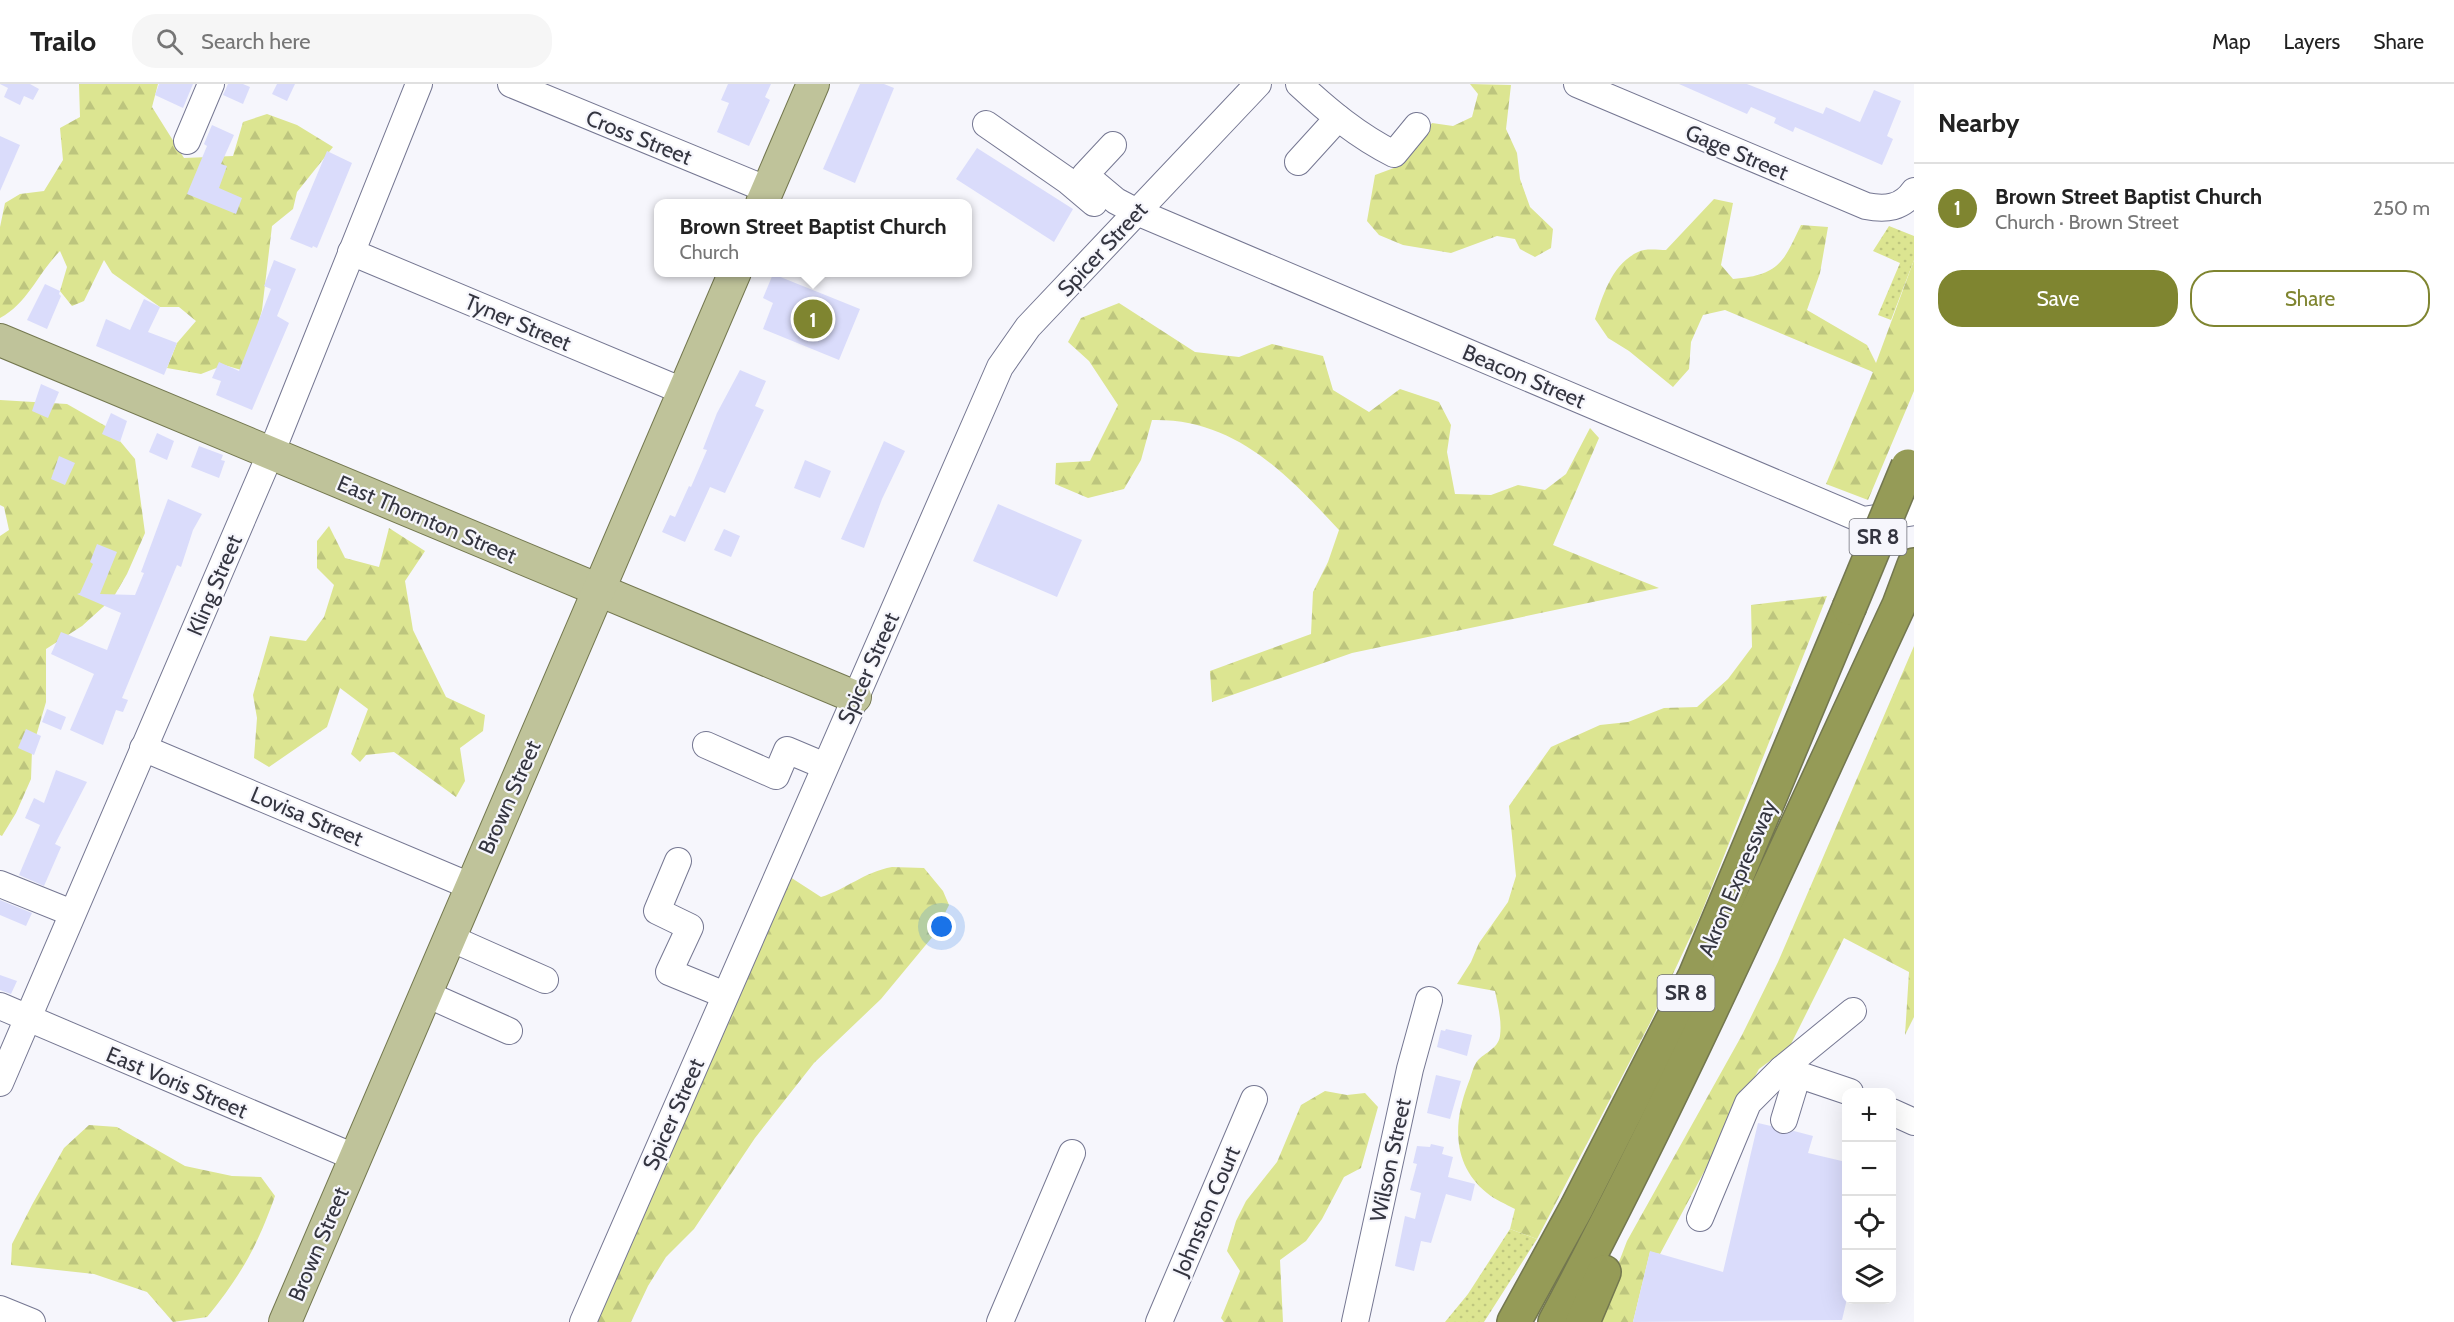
<!DOCTYPE html>
<html lang="en">
<head>
<meta charset="utf-8">
<style>
	:root { --surface:#fff; --page:#f6f6f6; --text:#222; --muted:#767676; --line:#e0e0e0; --accent:#7f8530 }
	body { margin:0; font-family:Cabin,sans-serif; background:var(--page); color:var(--text) }
	.controls { position:absolute; right:18px; bottom:18px; display:grid; overflow:hidden; border-radius:12px; box-shadow:0 6px 24px #0002 }
	.controls button { width:54px; height:54px; display:grid; place-items:center; padding:0; border:0; border-bottom:2px solid var(--line); background:var(--surface); color:var(--text); font:30px sans-serif }
	.you { position:absolute; left:942px; top:843px; width:21px; height:21px; margin:-15px; border:4px solid #fff; border-radius:50%; background:#1a73e8; box-shadow:0 0 0 9px #1a73e833 }
	.badge { display:grid; place-items:center; width:39px; height:39px; border-radius:50%; background:var(--accent); color:#fff; font-size:20px; font-weight:700 }
	.pin { position:absolute; translate:-50% -50%; border:3px solid #fff; box-shadow:0 2px 6px #0006 }
	.popup { position:absolute; left:654px; top:115px; width:318px; height:78px; box-sizing:border-box; display:grid; place-content:center; border-radius:12px; background:var(--surface); filter:drop-shadow(0 2px 4px #0005); font-size:20px; white-space:nowrap; color:var(--muted) }
	.popup b { font-size:22px; color:var(--text) }
	.popup::after { content:''; position:absolute; left:50%; top:100%; margin-left:-12px; border:12px solid transparent; border-top-color:var(--surface) }
	.list { margin:0; padding:0; list-style:none }
	h2 { display:flex; justify-content:space-between; align-items:center; height:78px; margin:0; padding:0 24px; font-size:26px }
	h2 small { font-size:20px; font-weight:400; color:var(--muted) }
	.list li { display:grid; grid-template-columns:39px 1fr auto; gap:18px; align-items:center; box-sizing:border-box; height:90px; padding:0 24px; border-top:2px solid var(--line) }
	.list b { display:block; font-size:22px; white-space:nowrap }
	.list p { margin:0; font-size:20px; white-space:nowrap; color:var(--muted) }
	.list em { font-size:20px; font-style:normal; color:var(--muted) }
	.actions { display:flex; gap:12px; padding:18px 24px }
	.actions a { flex:1; padding:14px 0; border:2px solid var(--accent); border-radius:24px; text-align:center; font-size:21px; color:var(--accent) }
	.actions .main { background:var(--accent); color:#fff }
	.icon { flex:none; width:33px; height:33px; fill:none; stroke:currentColor; stroke-width:2; stroke-linecap:round; stroke-linejoin:round }
	.map { position:relative; flex:none; width:1914px; height:1238px; overflow:hidden }
	header { display:flex; align-items:center; gap:36px; box-sizing:border-box; height:84px; padding:0 30px; background:var(--surface); border-bottom:2px solid var(--line) }
	header strong { font-size:28px }
	nav { display:flex; gap:33px; margin-inline-start:auto; font-size:21px }
	.search { width:420px; height:54px; background:var(--page); display:flex; align-items:center; gap:15px; box-sizing:border-box; padding:0 21px; border-radius:24px; color:var(--muted); font-size:22px }
	main { display:flex }
	aside { flex:1; background:var(--surface) }
	.map>svg:first-child { display:block }
</style>
</head>
<body>
<header>
<strong>Trailo</strong>
<div class="search"><svg class="icon" aria-label="search" viewBox="0 0 24 24"><circle cx="10" cy="10" r="6"/><path d="M15 15l6 6"/></svg>Search here</div>
<nav><a>Map</a><a>Layers</a><a>Share</a></nav>
</header>
<main>
<div class="map">
<svg width="1914" height="1238" viewBox="0 0 1914 1238">
	<defs>
		<pattern id="grass-dots" width="8" height="8" patternUnits="userSpaceOnUse" patternTransform="scale(1.5)"><rect width="8" height="8" fill="#dce591"/><path d="M2 2h.1M6 6h.1" fill="none" stroke="#bdc57e" stroke-width="1.8" stroke-linecap="round"/></pattern>
		<pattern id="forest-firs" width="22" height="20" patternUnits="userSpaceOnUse" patternTransform="scale(1.5)"><rect width="22" height="20" fill="#dce591"/><path d="M5 1l3.5 6h-7zM16 11l3.5 6h-7z" fill="#bdc57e"/></pattern>
	</defs>
	<rect width="100%" height="100%" fill="#f6f6fc"/>
	<g fill="url(#grass-dots)">
		<path d="M1889,142L1914,152V176L1891,236L1878,231L1900,179L1873,167Z"/>
		<path d="M1510,1145L1537,1155L1484,1238H1445L1468,1210Z"/>
	</g>
	<g fill="url(#forest-firs)">
		<path d="M79,0H158L152,23L184,74L233,72L243,38L267,30L297,41L333,63L297,108L293,125L272,142L262,226L245,287L224,281L201,290L167,284L177,259L196,237L179,223H160L112,189L104,176L84,217L72,222L60,207L67,183L60,167C38,189 28,219 0,234V143L5,119L20,110L44,107L63,76L60,44L80,33Z"/>
		<path d="M1470,0L1511,1L1506,45L1517,69L1520,95L1530,123L1553,145L1551,164L1535,173L1520,165L1515,155L1497,152L1451,169L1403,161L1379,151L1367,137L1375,91L1402,81L1432,39L1453,42L1472,33L1478,10Z"/>
		<path d="M1714,115L1733,119L1721,181L1733,195C1779,191 1783,179 1801,141L1828,143L1820,189L1807,226L1867,261L1876,279L1914,176V307L1868,416L1826,400L1873,288L1725,226L1703,231L1691,258L1689,285L1673,303L1629,267L1608,254L1595,235C1603,211 1612,180 1638,168C1645,164 1658,166 1666,166Z"/>
		<path d="M1119,219L1195,268L1239,273L1272,260L1323,272L1333,306L1369,328L1400,305L1439,318L1451,341L1447,368L1455,410L1491,411L1518,401L1545,406L1566,390L1590,344L1599,354L1553,461L1659,504L1352,569L1212,618L1210,587L1311,550L1313,508L1328,478L1339,446C1287,390 1235,334 1152,336L1141,376L1124,405L1088,414L1055,400L1056,379L1090,377L1118,321L1089,277L1068,258L1081,234Z"/>
		<path d="M0,316L67,320L109,344L135,375L145,449L127,490L113,514L82,542L46,565V618L32,666L31,695L16,729L2,752L0,751V452L9,446L4,423L0,421Z"/>
		<path d="M329,442L345,474L379,483L389,444L425,467L405,497L413,546L446,613L485,631L483,647L460,664L465,697L456,713L394,668L366,671L360,678L351,670L368,625L340,604L327,643L269,683L254,674L257,634L253,611L270,552L306,557L324,533L334,501L317,484V457Z"/>
		<path d="M1827,512L1701,830L1650,939L1537,1155L1510,1145L1515,1125C1506,1120 1495,1116 1487,1109C1452,1081 1453,1039 1468,1000C1471,994 1472,985 1476,979C1482,969 1498,966 1500,952C1502,937 1498,922 1495,907L1457,900L1471,878L1479,859L1508,818L1516,792L1509,722L1551,663L1600,641L1628,638L1664,624L1697,623L1728,595L1752,563L1751,521Z"/>
		<path d="M1914,562V933L1905,951L1909,888L1844,854L1790,962L1759,985L1660,1170L1650,1168L1633,1238H1596L1627,1157L1742,951L1778,878Z"/>
		<path d="M892,783L924,784L943,807L949,821L934,851L881,915L814,979L755,1054L694,1145L666,1173L648,1202L631,1238H594L787,791L821,813C847,805 864,788 892,783Z"/>
		<path d="M1325,1007L1347,1011L1365,1009L1378,1023L1361,1084L1344,1093L1322,1135L1306,1157L1280,1176L1283,1238H1224L1221,1234L1240,1187L1227,1167L1236,1137L1246,1117L1277,1078L1301,1021Z"/>
		<path d="M89,1041L117,1043L185,1082L232,1092L261,1093L275,1112C258,1161 240,1193 207,1233L173,1238L147,1208L94,1190L11,1181L12,1160L33,1119L64,1064Z"/>
	</g>
	<g fill="#dadcfb">
		<path d="M0,0H30L39,5L33,16L24,12L20,21L4,13L8,4Z"/>
		<path d="M159,0H193L183,24L155,11Z"/>
		<path d="M228,0H243L250,3L243,20L223,11Z"/>
		<path d="M277,0H295L287,17L272,10Z"/>
		<path d="M728,0H771L765,13L770,16L749,62L717,48L729,19L721,16Z"/>
		<path d="M860,0H884L894,4L855,99L823,85Z"/>
		<path d="M1679,0H1747L1823,30L1826,23L1860,38L1874,6L1901,17L1887,52L1893,55L1882,81L1795,43L1793,48L1774,39L1776,34L1751,23L1747,30Z"/>
		<path d="M212,41L234,51L221,80L227,82L219,104L242,114L236,130L187,110L207,62L204,60Z"/>
		<path d="M0,52L20,61L0,107Z"/>
		<path d="M977,64L1073,125L1054,158L956,95Z"/>
		<path d="M327,67L352,79L317,164L313,162L312,164L290,155Z"/>
		<path d="M274,176L296,185L277,232L289,239L252,326L216,311L221,297L212,294L219,278L239,287L271,205L264,202Z"/>
		<path d="M773,190L860,225L839,276L763,245L773,219L763,214Z"/>
		<path d="M45,200L60,207L59,210L61,212L47,245L27,236Z"/>
		<path d="M144,215L160,223L148,248L177,259L164,291L96,262L106,235L130,246Z"/>
		<path d="M740,286L766,297L755,322L764,326L725,409L710,403L685,458L662,448L670,431L675,433L689,402L691,403L707,366L703,365L717,329Z"/>
		<path d="M41,300L59,308L48,334L32,327Z"/>
		<path d="M111,329L127,337L120,358L102,350Z"/>
		<path d="M157,349L174,357L167,376L149,368Z"/>
		<path d="M884,357L905,367L882,415L864,464L841,455Z"/>
		<path d="M199,362L223,371L221,376L225,377L219,394L191,383Z"/>
		<path d="M59,372L75,379L65,401L51,395Z"/>
		<path d="M805,376L831,387L820,414L794,404Z"/>
		<path d="M168,415L202,430L193,446L181,483L177,481L122,614L128,616L123,628L116,626L103,661L70,646L94,590L51,570L61,548L107,566L121,529L77,510L80,509L93,480L90,478L97,460L117,468L100,510L135,511L144,489L141,488Z"/>
		<path d="M998,420L1082,456L1057,513L973,477Z"/>
		<path d="M724,445L740,452L731,473L714,466Z"/>
		<path d="M47,625L66,633L61,646L42,638Z"/>
		<path d="M26,645L41,652L34,671L18,664Z"/>
		<path d="M56,686L87,698L55,760L61,763L44,802L19,791L40,741L25,734L34,714L44,719Z"/>
		<path d="M0,816L32,829L26,842L0,831Z"/>
		<path d="M0,891L17,897L11,910L0,906Z"/>
		<path d="M1446,945L1472,951L1467,972L1437,963L1441,946L1445,947Z"/>
		<path d="M1436,991L1461,997L1450,1035L1427,1029Z"/>
		<path d="M1758,1039L1771,1042L1780,1050L1794,1047L1813,1052L1808,1069L1846,1078V1219L1842,1236L1633,1238L1650,1167L1723,1188Z"/>
		<path d="M1431,1060L1444,1063L1442,1070L1453,1073L1448,1093L1475,1100L1471,1117L1446,1110L1431,1159L1421,1157L1414,1187L1395,1182L1405,1132L1415,1135L1421,1109L1410,1106L1417,1080L1413,1079L1417,1062L1430,1063Z"/>
	</g>
	<g fill="none" stroke-linecap="round" stroke-linejoin="round">
		<defs>
			<g id="minor">
				<path d="M511,0L768,106"/>
				<path d="M1299,0C1328,27 1358,52 1394,70L1417,42"/>
				<path d="M1577,0L1866,122C1886,126 1902,124 1914,107"/>
				<path d="M986,40L1068,97L1094,119"/>
				<path d="M187,57L211,0"/>
				<path d="M1113,61L1085,91L1116,117L1137,128L1863,436L1914,428"/>
				<path d="M1298,78L1338,34"/>
				<path d="M351,168L685,308"/>
				<path d="M706,661L776,692L787,666L825,682"/>
				<path d="M143,664L470,802"/>
				<path d="M678,777L657,827L690,843L669,888L725,911"/>
				<path d="M0,800L72,829"/>
				<path d="M448,853L545,896"/>
				<path d="M424,909L509,947"/>
				<path d="M0,922L354,1073"/>
				<path d="M1782,985L1853,927"/>
				<path d="M0,999L278,352L419,0"/>
				<path d="M1892,1028L1914,1038"/>
				<path d="M1784,1036L1798,990"/>
				<path d="M1700,1134L1748,1019L1782,985L1850,1008"/>
				<path d="M0,1225L32,1238"/>
				<path d="M583,1238L1000,283L1028,243L1258,0"/>
				<path d="M1000,1238L1072,1069"/>
				<path d="M1159,1238L1254,1015"/>
				<path d="M1355,1238L1410,985L1429,916"/>
			</g>
			<g id="major">
				<path d="M762,119L813,0"/>
				<path d="M0,256L855,613"/>
				<path d="M285,1238L735,188"/>
			</g>
			<g id="highway">
				<path d="M1514,1238L1577,1123L1695,892L1849,524"/>
				<path d="M1555,1238C1680,1004 1787,761 1899,521L1914,481"/>
				<path d="M1583,1238L1604,1188"/>
			</g>
		</defs>
		<use href="#minor" stroke="#757792" stroke-width="28"/>
		<use href="#major" stroke="#73774f" stroke-width="34"/>
		<use href="#highway" stroke="#73774f" stroke-width="36"/>
		<use href="#minor" stroke="#fff" stroke-width="26"/>
		<use href="#major" stroke="#bfc39a" stroke-width="32"/>
		<use href="#highway" stroke="#959b57" stroke-width="33"/>
		<defs>
			<path id="highway-bridge" d="M1849,524L1908,382"/>
		</defs>
		<use href="#highway-bridge" stroke="#73774f" stroke-width="36" stroke-linecap="butt"/>
		<use href="#highway-bridge" stroke="#959b57" stroke-width="33"/>
	</g>
	<g text-anchor="middle" stroke-width="4.5" stroke-linejoin="round" paint-order="stroke">
		<g fill="#f6f6fc" stroke="#6e6f78" stroke-width="1.5">
			<rect x="1849.5" y="435" width="57" height="36" rx="4.5"/>
			<rect x="1657.5" y="891" width="57" height="36" rx="4.5"/>
		</g>
		<g font-size="21" font-weight="bold" fill="#343540">
			<text x="1878" y="460">SR 8</text>
			<text x="1686" y="916">SR 8</text>
		</g>
		<g font-size="22" fill="#343540" stroke="#f6f6fc">
			<text transform="translate(639 53) rotate(22)" y="8">Cross Street</text>
			<text transform="translate(1737 68) rotate(23)" y="8">Gage Street</text>
			<text transform="translate(1102 165) rotate(-47)" y="8">Spicer Street</text>
			<text transform="translate(518 238) rotate(23)" y="8">Tyner Street</text>
			<text transform="translate(1524 292) rotate(23)" y="8">Beacon Street</text>
			<text transform="translate(427 435) rotate(23)" y="8">East Thornton Street</text>
			<text transform="translate(214 501) rotate(-67)" y="8">Kling Street</text>
			<text transform="translate(868 584) rotate(-66)" y="8">Spicer Street</text>
			<text transform="translate(509 713) rotate(-66)" y="8">Brown Street</text>
			<text transform="translate(307 732) rotate(23)" y="8">Lovisa Street</text>
			<text transform="translate(1737 794) rotate(-67)" y="8">Akron Expressway</text>
			<text transform="translate(177 998) rotate(23)" y="8">East Voris Street</text>
			<text transform="translate(673 1030) rotate(-66)" y="8">Spicer Street</text>
			<text transform="translate(1390 1076) rotate(-78)" y="8">Wilson Street</text>
			<text transform="translate(1206 1127) rotate(-67)" y="8">Johnston Court</text>
			<text transform="translate(318 1160) rotate(-67)" y="8">Brown Street</text>
		</g>
	</g>
</svg>
<div class="controls">
<button>+</button>
<button>−</button>
<button><svg class="icon" aria-label="locate" viewBox="0 0 24 24"><circle cx="12" cy="12" r="6"/><path d="M12 2v4M12 18v4M2 12h4M18 12h4"/></svg></button>
<button><svg class="icon" aria-label="layers" viewBox="0 0 24 24"><path d="M12 4l9 5-9 5-9-5zM3 14l9 5 9-5"/></svg></button>
</div>
<div class="you"></div>
<div class="pin badge" style="left:813px;top:235px">1</div>
<div class="popup"><b>Brown Street Baptist Church</b>Church</div>
</div>
<aside>
<h2>Nearby<small></small></h2>
<ul class="list">
<li><span class="badge">1</span><div><b>Brown Street Baptist Church</b><p>Church · Brown Street</p></div><em>250 m</em></li>
</ul>
<div class="actions"><a class="main">Save</a><a>Share</a></div>
</aside>
</main>
</body>
</html>
